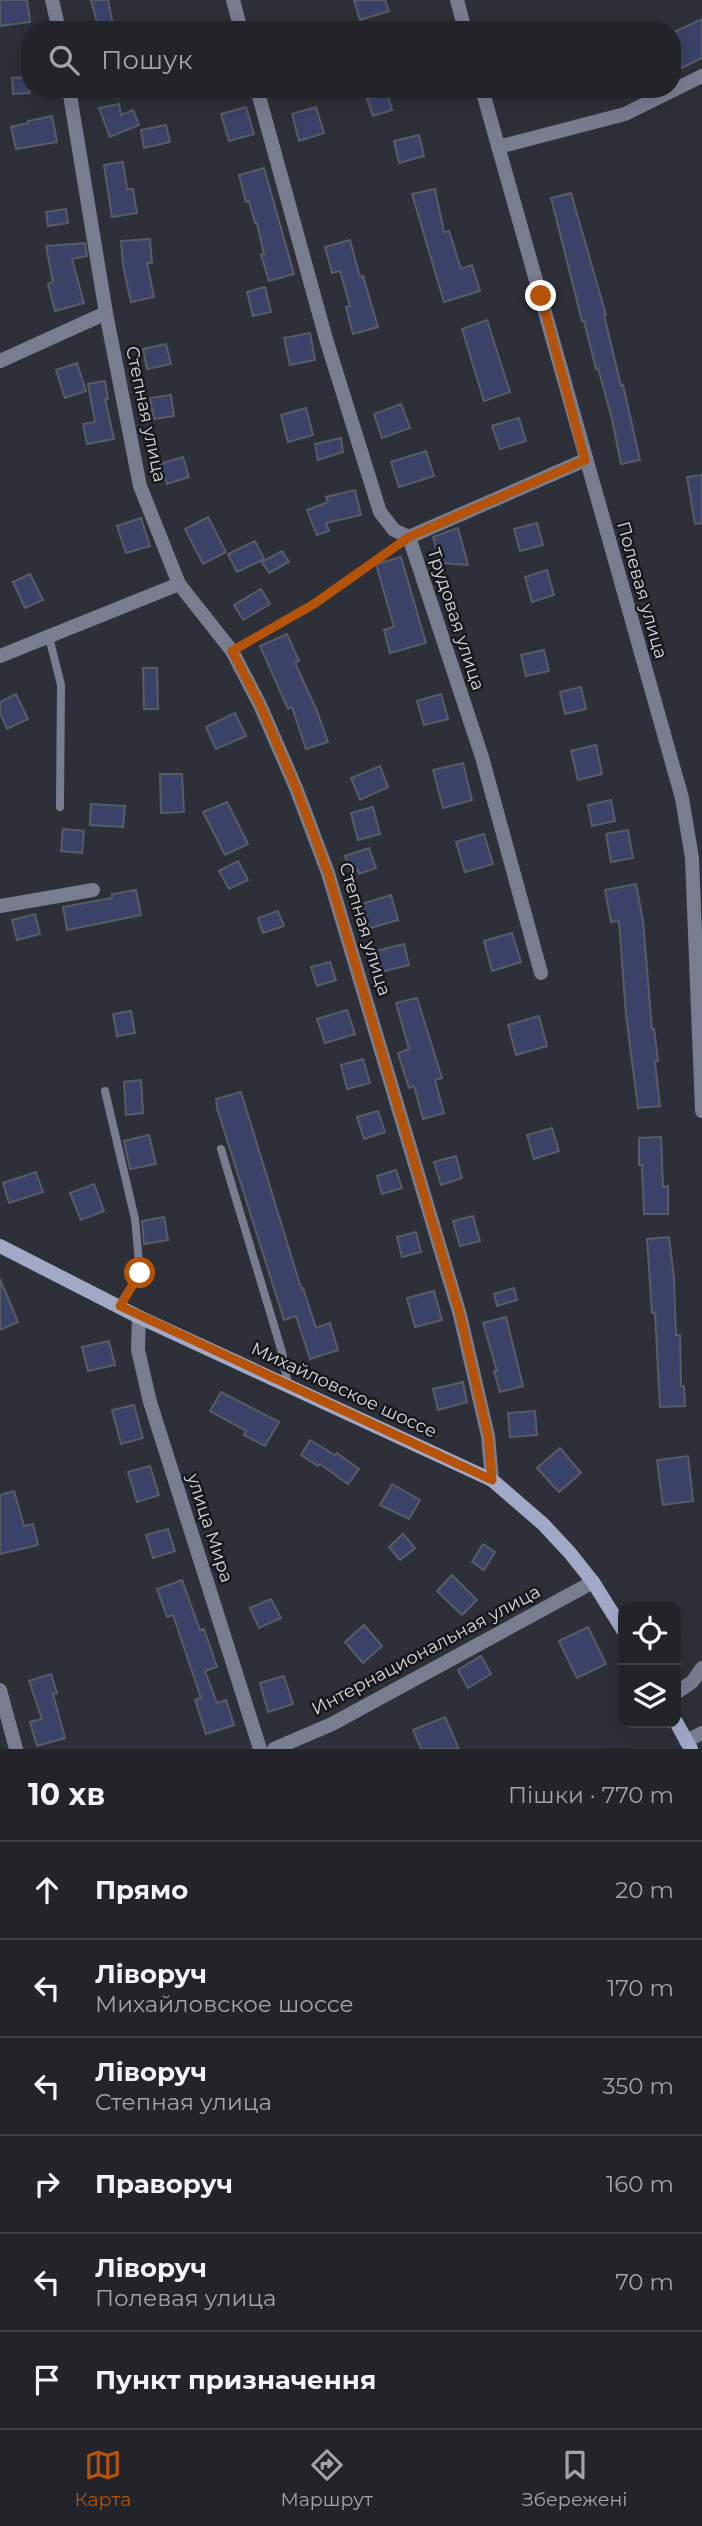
<!DOCTYPE html>
<html lang="uk">
<head>
<meta charset="utf-8">
<style>
	:root { --surface:#22242a; --page:#2a2c32; --text:#f1f3f6; --muted:#a2a4a8; --line:#3f4147; --accent:#b45309 }
	body { margin:0; font-family:Montserrat,sans-serif; background:var(--page); color:var(--text) }
	.controls { position:absolute; right:21px; bottom:21px; display:grid; overflow:hidden; border-radius:14px; box-shadow:0 7px 28px #0002 }
	.controls button { width:63px; height:63px; display:grid; place-items:center; padding:0; border:0; border-bottom:2px solid var(--line); background:var(--surface); color:var(--text); font:35px sans-serif }
	.stop { position:absolute; width:21px; height:21px; margin:-16px; border:5px solid #b45309; border-radius:50%; background:#fff }
	.stop.end { background:#b45309; border-color:#fff; box-shadow:0 2px 7px #0008 }
	.list { margin:0; padding:0; list-style:none }
	h2 { display:flex; justify-content:space-between; align-items:center; height:91px; margin:0; padding:0 28px; font-size:30px }
	h2 small { font-size:23px; font-weight:400; color:var(--muted) }
	.list li { display:grid; grid-template-columns:46px 1fr auto; gap:21px; align-items:center; box-sizing:border-box; height:98px; padding:0 28px; border-top:2px solid var(--line) }
	.list b { display:block; font-size:26px; white-space:nowrap }
	.list p { margin:0; font-size:23px; white-space:nowrap; color:var(--muted) }
	.list em { font-size:23px; font-style:normal; color:var(--muted) }
	.icon { flex:none; width:38px; height:38px; fill:none; stroke:currentColor; stroke-width:2; stroke-linecap:round; stroke-linejoin:round }
	.map { position:relative; flex:none; width:702px; height:1749px; overflow:hidden }
	.search { position:absolute; background:var(--surface); box-shadow:0 7px 28px #0002; left:21px; right:21px; top:21px; height:77px; display:flex; align-items:center; gap:18px; box-sizing:border-box; padding:0 24px; border-radius:28px; color:var(--muted); font-size:26px }
	.sheet { height:679px; background:var(--surface) }
	nav { display:flex; justify-content:space-around; align-items:center; box-sizing:border-box; height:98px; border-top:2px solid var(--line); background:var(--surface); font-size:19px; color:var(--muted) }
	nav a { display:grid; justify-items:center; gap:4px }
	nav .on { color:var(--accent) }
	.map>svg:first-child { display:block }
</style>
</head>
<body>
<div class="map">
<svg width="702" height="1749" viewBox="0 0 702 1749">
	<rect width="100%" height="100%" fill="#2d3038"/>
	<g fill="#3b4268" stroke="#595c65" stroke-width="2">
		<path d="M0,0H27L30,22L0,26Z"/>
		<path d="M91,0H108L114,30H99Z"/>
		<path d="M354,0H385L389,11L360,20Z"/>
		<path d="M702,19V58L672,73V33Z"/>
		<path d="M30,77V93L13,94L12,78Z"/>
		<path d="M387,93L392,110L373,116L367,99Z"/>
		<path d="M119,104L121,115L133,110L139,125L110,137L99,108Z"/>
		<path d="M246,107L254,134L229,141L221,114Z"/>
		<path d="M316,107L324,133L299,141L292,114Z"/>
		<path d="M52,116L57,142L16,149L11,127L28,123V121Z"/>
		<path d="M166,125L170,142L144,148L141,130Z"/>
		<path d="M419,135L424,156L399,163L394,141Z"/>
		<path d="M123,162L127,189H133L137,213L112,217L104,165Z"/>
		<path d="M264,168L294,274L269,281L261,255L264,254L257,223H255L249,201L246,202L239,175Z"/>
		<path d="M435,189L444,232L449,231L461,269L472,265L480,291L444,302L412,194Z"/>
		<path d="M571,193L606,315H604L621,386L623,385L640,460L621,464L612,419L598,368L596,369L584,321H582L551,198Z"/>
		<path d="M66,209L68,223L48,226L46,212Z"/>
		<path d="M150,239L152,263H147L154,297L131,302L123,265L121,241Z"/>
		<path d="M350,240L360,277L363,276L378,327L353,334L346,307L350,306L340,271L332,273L325,247Z"/>
		<path d="M85,243L87,256L72,259L84,303L55,311L48,284L53,282L46,246Z"/>
		<path d="M265,287L271,312L253,316L247,292Z"/>
		<path d="M487,320L510,392L484,401L462,329Z"/>
		<path d="M310,333L315,360L290,365L284,338Z"/>
		<path d="M166,344L171,364L147,369L143,349Z"/>
		<path d="M77,363L86,391L65,398L56,370Z"/>
		<path d="M105,381L108,399H105L114,439L87,444L83,424L95,422L88,384Z"/>
		<path d="M171,395L174,416L154,419L150,398Z"/>
		<path d="M401,404L410,428L382,438L374,414Z"/>
		<path d="M306,408L313,435L288,442L281,415Z"/>
		<path d="M519,418L526,441L500,449L492,426Z"/>
		<path d="M341,438L343,452L318,460L315,444Z"/>
		<path d="M426,451L434,476L399,487L391,462Z"/>
		<path d="M183,457L189,477L167,484L160,464Z"/>
		<path d="M702,475V523L695,524L687,477Z"/>
		<path d="M355,490L361,515L326,523L329,531L317,535L307,510L328,502L326,497Z"/>
		<path d="M208,517L226,552L203,564L185,529Z"/>
		<path d="M141,518L150,546L126,553L117,526Z"/>
		<path d="M537,523L543,545L520,551L514,529Z"/>
		<path d="M458,528L468,565L440,563L433,537Z"/>
		<path d="M255,541L264,559L237,572L228,554Z"/>
		<path d="M282,551L289,562L269,573L262,562Z"/>
		<path d="M401,557L426,643L390,653L384,630L394,627L376,564Z"/>
		<path d="M547,570L554,595L532,602L525,577Z"/>
		<path d="M30,574L43,600L25,608L13,582Z"/>
		<path d="M261,589L270,604L243,620L234,605Z"/>
		<path d="M287,634L299,661L295,663L317,711L328,742L306,749L292,707L288,709L260,646Z"/>
		<path d="M544,650L549,671L526,676L521,655Z"/>
		<path d="M143,668H157L158,709H144Z"/>
		<path d="M581,687L586,709L565,714L560,692Z"/>
		<path d="M16,694L28,719L7,729L0,713V702Z"/>
		<path d="M441,694L448,719L424,725L417,701Z"/>
		<path d="M235,713L246,736L216,749L206,727Z"/>
		<path d="M596,745L602,774L578,780L571,751Z"/>
		<path d="M463,763L472,800L443,808L433,770Z"/>
		<path d="M380,766L388,787L360,800L351,778Z"/>
		<path d="M160,774H182L184,812L161,813Z"/>
		<path d="M611,800L615,821L592,826L588,805Z"/>
		<path d="M227,802L248,844L225,855L203,812Z"/>
		<path d="M91,804L125,806L123,827L90,825Z"/>
		<path d="M373,807L380,834L358,840L351,813Z"/>
		<path d="M63,829L84,831L82,853L61,851Z"/>
		<path d="M628,830L633,858L611,862L606,834Z"/>
		<path d="M484,834L493,864L465,872L456,842Z"/>
		<path d="M369,848L376,868L359,874L358,870L351,873L345,856Z"/>
		<path d="M238,861L248,880L229,889L219,871Z"/>
		<path d="M636,884L643,921L652,1029H654L658,1061L655,1062L660,1106L638,1108L626,1015L619,921L611,922L605,890Z"/>
		<path d="M136,890L141,915L67,930L63,907L112,898V894Z"/>
		<path d="M391,895L398,920L370,928L362,904Z"/>
		<path d="M278,911L284,926L263,933L258,918Z"/>
		<path d="M35,914L40,934L17,940L12,920Z"/>
		<path d="M512,933L521,962L492,971L484,941Z"/>
		<path d="M404,944L409,965L381,972L376,951Z"/>
		<path d="M330,962L336,980L317,986L311,967Z"/>
		<path d="M417,998L442,1078L435,1080L444,1113L423,1119L414,1086L409,1088L398,1053L409,1049L396,1003Z"/>
		<path d="M347,1010L355,1034L325,1043L317,1019Z"/>
		<path d="M131,1011L135,1033L117,1036L113,1014Z"/>
		<path d="M539,1016L547,1046L516,1055L508,1025Z"/>
		<path d="M363,1059L370,1083L347,1089L341,1065Z"/>
		<path d="M141,1080L143,1113L126,1115L124,1082Z"/>
		<path d="M241,1092L301,1288H303L316,1328L330,1323L338,1350L310,1359L296,1316L284,1320L217,1108L216,1099Z"/>
		<path d="M378,1111L385,1132L364,1139L357,1117Z"/>
		<path d="M552,1128L559,1151L534,1159L527,1135Z"/>
		<path d="M149,1135L156,1164L130,1169L124,1141Z"/>
		<path d="M661,1137L663,1187L668,1186V1214H644L642,1165H639V1138Z"/>
		<path d="M456,1156L462,1178L441,1185L434,1162Z"/>
		<path d="M396,1170L402,1188L382,1194L377,1176Z"/>
		<path d="M36,1172L43,1192L9,1203L3,1183Z"/>
		<path d="M94,1184L104,1211L81,1220L70,1193Z"/>
		<path d="M473,1216L480,1241L460,1246L453,1221Z"/>
		<path d="M164,1217L168,1240L144,1244L142,1221Z"/>
		<path d="M416,1232L421,1252L402,1257L397,1237Z"/>
		<path d="M669,1237L674,1278L676,1335H680L681,1386H684L685,1406L660,1407L655,1313H652L647,1239Z"/>
		<path d="M0,1279L18,1322L0,1330Z"/>
		<path d="M514,1288L517,1300L497,1306L494,1294Z"/>
		<path d="M434,1291L442,1320L415,1327L407,1298Z"/>
		<path d="M506,1317L523,1386L500,1392L494,1371H497L483,1323Z"/>
		<path d="M109,1341L115,1365L88,1371L82,1347Z"/>
		<path d="M463,1382L467,1402L438,1410L433,1389Z"/>
		<path d="M221,1392L279,1422L265,1446L244,1435L246,1431L210,1411Z"/>
		<path d="M134,1405L143,1438L121,1444L112,1410Z"/>
		<path d="M535,1411L537,1435L510,1437L508,1413Z"/>
		<path d="M310,1440L335,1455L337,1453L359,1469L348,1484L320,1464L318,1466L301,1455Z"/>
		<path d="M560,1448L581,1473L559,1492L537,1468Z"/>
		<path d="M688,1456L693,1501L663,1505L657,1460Z"/>
		<path d="M150,1466L159,1495L137,1502L128,1472Z"/>
		<path d="M392,1484L420,1500L409,1519L380,1505Z"/>
		<path d="M14,1491L24,1526L33,1524L38,1545L0,1554V1495Z"/>
		<path d="M168,1529L175,1551L153,1558L146,1535Z"/>
		<path d="M403,1534L415,1548L400,1560L389,1547Z"/>
		<path d="M483,1544L495,1552L484,1570L472,1562Z"/>
		<path d="M452,1575L477,1600L462,1615L437,1591Z"/>
		<path d="M182,1580L200,1630L204,1629L217,1667L205,1671L217,1703L226,1700L234,1725L206,1734L195,1700L201,1698L173,1615L167,1617L157,1589Z"/>
		<path d="M271,1599L281,1618L259,1628L250,1608Z"/>
		<path d="M364,1625L382,1646L363,1663L345,1642Z"/>
		<path d="M588,1627L606,1664L577,1678L559,1641Z"/>
		<path d="M481,1656L491,1674L468,1688L458,1670Z"/>
		<path d="M51,1674L57,1693L53,1694L65,1738L37,1746L30,1722L42,1719L29,1681Z"/>
		<path d="M284,1676L293,1704L268,1712L260,1683Z"/>
		<path d="M445,1717L459,1749H421L413,1730Z"/>
	</g>
	<g fill="none" stroke-linecap="round" stroke-linejoin="round">
		<path stroke="#7c7f86" stroke-width="2.5" stroke-dasharray="2 5" stroke-linecap="butt" d="M244,644L314,604L394,547"/>
		<g stroke="#797d90" stroke-width="8">
			<path d="M49,637L61,685L60,807"/>
			<path d="M105,1091L135,1219L140,1273L119,1306"/>
			<path d="M221,1149L282,1352L288,1385"/>
		</g>
		<g stroke="#797d90" stroke-width="14">
			<path d="M52,0L59,30"/>
			<path d="M233,0L241,30"/>
			<path d="M457,0L465,30"/>
			<path d="M69,89L106,313L140,486L179,584L232,651L260,705L296,788L328,873L460,1315L488,1436L492,1480"/>
			<path d="M257,89L326,339L380,512L394,530L409,537L482,757L541,973"/>
			<path d="M482,89L682,798L692,858L702,1111"/>
			<path d="M498,147L625,114L702,76"/>
			<path d="M0,361L106,313"/>
			<path d="M409,537L585,460"/>
			<path d="M0,656L179,584"/>
			<path d="M0,906L93,890"/>
			<path d="M139,1317L138,1350L150,1402L260,1749"/>
			<path d="M0,1690L16,1749"/>
			<path d="M676,1693L692,1682L702,1668"/>
			<path d="M686,1741L702,1733"/>
			<path d="M274,1749L332,1724L593,1582"/>
		</g>
		<g stroke="#a2a9c7" stroke-width="14">
			<path d="M0,1246L139,1317L492,1480L543,1524L570,1553L593,1582L623,1630"/>
			<path d="M676,1722L691,1749"/>
		</g>
	</g>
	<g fill="none" stroke-linecap="round" stroke-linejoin="round">
		<path stroke="#b45309" stroke-width="9" d="M140,1273L120,1306L492,1480L488,1436L460,1315L328,873L296,788L260,705L232,651L314,604L409,537L585,460L541,296"/>
	</g>
	<g text-anchor="middle" stroke-width="5" stroke-linejoin="round" paint-order="stroke">
		<g font-size="18" fill="#d7d9de" stroke="#17181c">
			<text transform="translate(146 414) rotate(78)" y="6">Степная улица</text>
			<text transform="translate(642 590) rotate(74)" y="6">Полевая улица</text>
			<text transform="translate(456 619) rotate(72)" y="6">Трудовая улица</text>
			<text transform="translate(365 929) rotate(73)" y="6">Степная улица</text>
			<text transform="translate(344 1390) rotate(25)" y="6">Михайловское шоссе</text>
			<text transform="translate(210 1528) rotate(72)" y="6">улица Мира</text>
			<text transform="translate(426 1650) rotate(-28)" y="6">Интернациональная улица</text>
		</g>
	</g>
</svg>
<div class="controls">
<button><svg class="icon" aria-label="locate" viewBox="0 0 24 24"><circle cx="12" cy="12" r="6"/><path d="M12 2v4M12 18v4M2 12h4M18 12h4"/></svg></button>
<button><svg class="icon" aria-label="layers" viewBox="0 0 24 24"><path d="M12 4l9 5-9 5-9-5zM3 14l9 5 9-5"/></svg></button>
</div>
<div class="stop" style="left:140px;top:1273px"></div>
<div class="stop end" style="left:541px;top:296px"></div>
<div class="search"><svg class="icon" aria-label="search" viewBox="0 0 24 24"><circle cx="10" cy="10" r="6"/><path d="M15 15l6 6"/></svg>Пошук</div>
</div>
<section class="sheet">
<h2>10 хв<small>Пішки · 770 m</small></h2>
<ul class="list">
<li><svg class="icon" aria-label="ahead" viewBox="0 0 24 24"><path d="M12 20V5M6 11l6-6 6 6"/></svg><div><b>Прямо</b></div><em>20 m</em></li>
<li><svg class="icon" aria-label="left" viewBox="0 0 24 24"><path d="M17 20v-9H6M10 6l-5 5 5 5"/></svg><div><b>Ліворуч</b><p>Михайловское шоссе</p></div><em>170 m</em></li>
<li><svg class="icon" aria-label="left" viewBox="0 0 24 24"><path d="M17 20v-9H6M10 6l-5 5 5 5"/></svg><div><b>Ліворуч</b><p>Степная улица</p></div><em>350 m</em></li>
<li><svg class="icon" aria-label="right" viewBox="0 0 24 24"><path d="M7 20v-9h11M14 6l5 5-5 5"/></svg><div><b>Праворуч</b></div><em>160 m</em></li>
<li><svg class="icon" aria-label="left" viewBox="0 0 24 24"><path d="M17 20v-9H6M10 6l-5 5 5 5"/></svg><div><b>Ліворуч</b><p>Полевая улица</p></div><em>70 m</em></li>
<li><svg class="icon" aria-label="arrive" viewBox="0 0 24 24"><path d="M6 21V4h12l-3 4 3 4H6"/></svg><div><b>Пункт призначення</b></div></li>
</ul>
</section>
<nav>
<a class="on"><svg class="icon" aria-label="map" viewBox="0 0 24 24"><path d="M3 6l6-2 6 2 6-2v14l-6 2-6-2-6 2zM9 4v14M15 6v14"/></svg>Карта</a>
<a><svg class="icon" aria-label="directions" viewBox="0 0 24 24"><path d="M12 3l9 9-9 9-9-9zM9 14v-3h6M13 9l2 2-2 2"/></svg>Маршрут</a>
<a><svg class="icon" aria-label="saved" viewBox="0 0 24 24"><path d="M7 4h10v16l-5-4-5 4z"/></svg>Збережені</a>
</nav>
</body>
</html>
